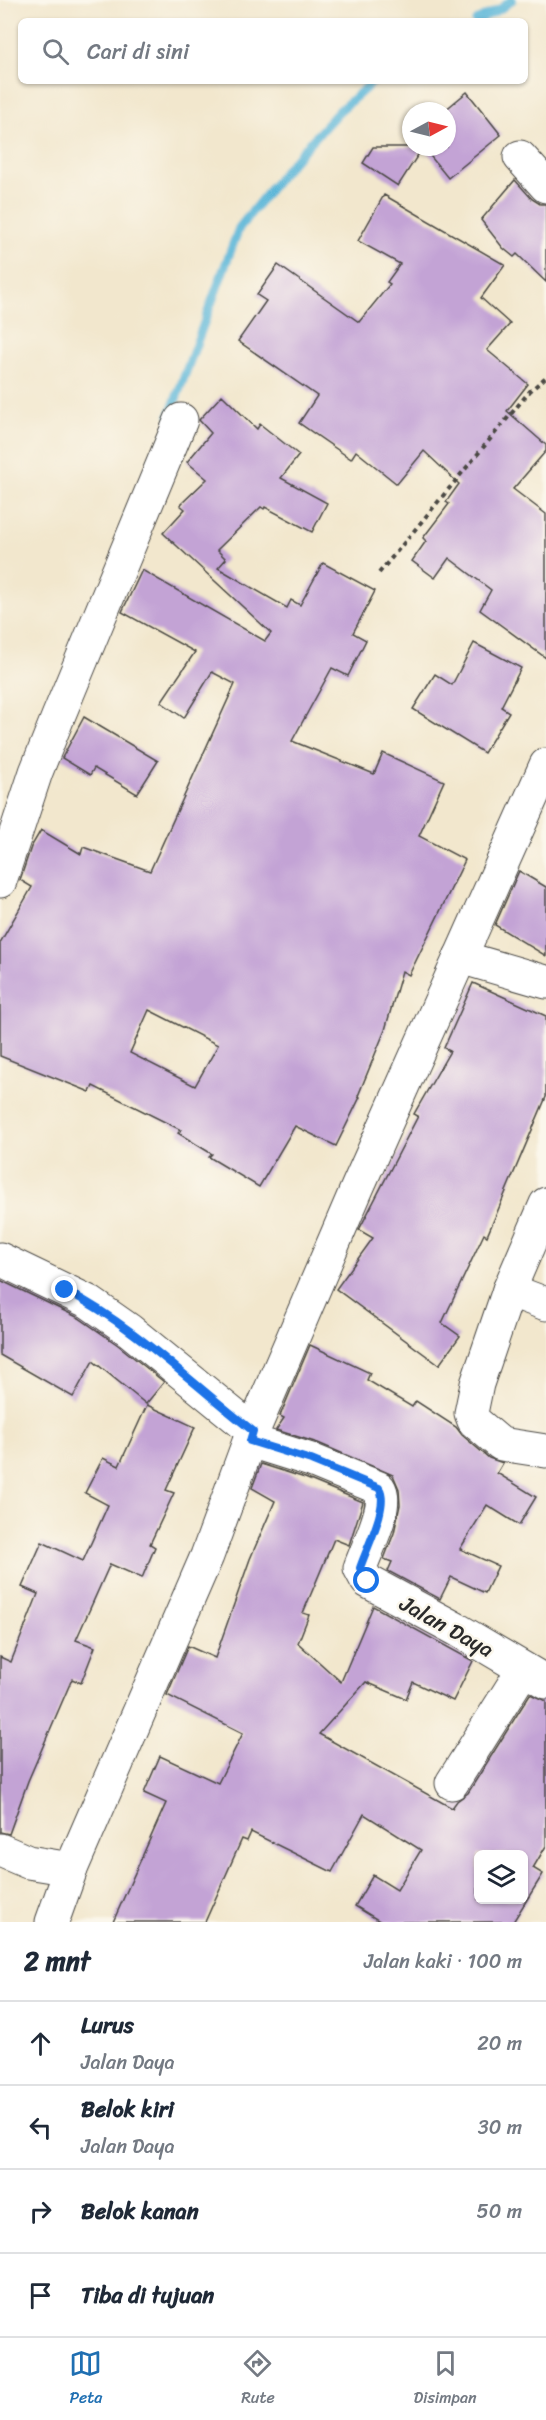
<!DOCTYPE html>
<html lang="id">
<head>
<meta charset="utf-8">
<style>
	:root { --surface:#fff; --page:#f2f2f3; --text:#1f2937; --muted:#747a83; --line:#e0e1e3; --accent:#1f6fb2 }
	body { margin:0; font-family:Sriracha,sans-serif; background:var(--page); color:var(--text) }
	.controls { position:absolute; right:18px; bottom:18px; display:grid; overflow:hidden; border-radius:9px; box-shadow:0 2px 4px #0004 }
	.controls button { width:54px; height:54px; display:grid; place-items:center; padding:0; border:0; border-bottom:2px solid var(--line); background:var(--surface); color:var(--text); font:30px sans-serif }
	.compass { position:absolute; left:402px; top:102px; width:54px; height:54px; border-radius:50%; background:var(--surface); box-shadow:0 2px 4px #0004; rotate:83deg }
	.stop { position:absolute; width:18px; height:18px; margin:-14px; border:4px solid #1a73e8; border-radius:50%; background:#fff }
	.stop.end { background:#1a73e8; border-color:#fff; box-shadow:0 2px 6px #0008 }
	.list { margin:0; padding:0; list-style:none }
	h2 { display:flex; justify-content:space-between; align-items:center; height:78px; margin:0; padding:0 24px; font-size:26px }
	h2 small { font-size:20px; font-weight:400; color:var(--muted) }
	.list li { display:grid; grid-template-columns:39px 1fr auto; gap:18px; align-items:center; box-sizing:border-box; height:84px; padding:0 24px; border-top:2px solid var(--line) }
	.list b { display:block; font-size:22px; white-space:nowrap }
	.list p { margin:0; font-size:20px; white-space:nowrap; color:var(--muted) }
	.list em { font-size:20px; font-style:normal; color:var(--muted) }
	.icon { flex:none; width:33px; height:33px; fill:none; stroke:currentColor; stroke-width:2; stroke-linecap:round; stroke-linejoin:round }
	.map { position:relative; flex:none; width:546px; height:1922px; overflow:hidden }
	.search { position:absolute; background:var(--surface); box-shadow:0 2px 4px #0004; left:18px; right:18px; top:18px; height:66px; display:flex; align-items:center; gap:15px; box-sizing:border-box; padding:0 21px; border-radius:9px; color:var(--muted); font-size:22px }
	.sheet { height:414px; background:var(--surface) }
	nav { display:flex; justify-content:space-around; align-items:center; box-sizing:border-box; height:84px; border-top:2px solid var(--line); background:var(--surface); font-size:16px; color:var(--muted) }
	nav a { display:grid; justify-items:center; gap:3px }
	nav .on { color:var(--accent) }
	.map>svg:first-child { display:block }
</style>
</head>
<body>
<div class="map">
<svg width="546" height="1922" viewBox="0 0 546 1922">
	<rect width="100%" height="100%" fill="#fbf7ec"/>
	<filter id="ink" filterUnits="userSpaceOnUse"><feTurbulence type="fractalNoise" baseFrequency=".0167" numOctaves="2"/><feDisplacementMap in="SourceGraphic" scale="12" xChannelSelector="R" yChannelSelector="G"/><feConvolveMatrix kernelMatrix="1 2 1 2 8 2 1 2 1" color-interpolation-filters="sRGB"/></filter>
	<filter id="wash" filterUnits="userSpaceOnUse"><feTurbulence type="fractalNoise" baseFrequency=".008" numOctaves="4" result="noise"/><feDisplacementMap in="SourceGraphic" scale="24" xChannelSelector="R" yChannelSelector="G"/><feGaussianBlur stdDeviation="1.35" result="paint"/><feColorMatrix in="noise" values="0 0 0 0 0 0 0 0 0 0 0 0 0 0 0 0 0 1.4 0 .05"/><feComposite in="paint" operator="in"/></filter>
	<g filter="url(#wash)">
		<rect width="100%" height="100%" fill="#f2e7cd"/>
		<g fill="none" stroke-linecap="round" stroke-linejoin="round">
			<g stroke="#5ab6d8" stroke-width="9">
				<path d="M476,21L500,9L512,0"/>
				<path d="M170,415L239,228L287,168L339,111L374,81"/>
			</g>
		</g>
		<g id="blocks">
			<g fill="#c3a3d5" fill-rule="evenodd">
				<path d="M467,92L501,135L448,178L423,147L398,186L363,163L373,147H447V111H444Z"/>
				<path d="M515,180L532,199L540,204H546V282L517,254L514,257L503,248L481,220Z"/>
				<path d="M384,195L505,265L481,298L510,324L487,350L528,384L507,411L546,445V451L513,489L546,514V658L480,610L491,590L449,558L435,578L412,561L426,541L423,538L449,504L446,502L459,484L424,451L397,484L356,451L351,459L299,423L317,396L238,341L266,301L257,295L278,265L359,322L390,284L387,282L400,264L358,241Z"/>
				<path d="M222,395L257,429L260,424L299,455L281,478L327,503L312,532L265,507L264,509L261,507L217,550L226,559L218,568L287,608L291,600L300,605L323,563L375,591L353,633L366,640L348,676L332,668L292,741L374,774L383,753L444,781L419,836L465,860L409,975L402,971L385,1030L358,1096L360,1097L336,1146L295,1126L259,1187L209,1157L212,1154L178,1133L181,1130L93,1086L90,1092L0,1056V943L32,887L20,880L31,847L41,830L81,854L83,847L150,871L235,684L212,672L184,718L161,702L195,652L122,612L142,570L265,641L271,633L163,533L185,509L180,505L207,479L187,462L211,433L199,420ZM149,1010L218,1045L195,1086L130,1053Z"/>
				<path d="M474,643L521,668L501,707L509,712L484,753L413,709L435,674L452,685Z"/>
				<path d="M84,717L158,761L137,794L94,768L90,775L62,758Z"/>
				<path d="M519,871L546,887V956L495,925Z"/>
				<path d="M473,983L546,1016V1097L487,1236L484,1234L442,1323L460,1336L439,1365L336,1289L373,1238L359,1230L418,1116L414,1114L450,1051L444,1048Z"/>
				<path d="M0,1280L79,1318L118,1345L164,1382L146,1404L93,1361L73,1397L0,1355Z"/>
				<path d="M310,1345L370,1373L367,1380L412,1407L416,1401L456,1427L462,1435L489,1458L503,1463L497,1473L536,1497L519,1525L487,1505L460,1549L498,1566L485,1593L451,1577L440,1599L388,1571L392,1562L384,1559L394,1533L400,1505L399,1489L393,1475L318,1443L276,1430L284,1418L280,1416Z"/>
				<path d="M147,1405L195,1427L166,1490L174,1493L150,1544L155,1547L142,1578L110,1564L76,1640L95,1647L81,1683L72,1679L28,1781L9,1834L0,1832V1657L11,1662L38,1594L22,1587L42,1542L83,1561L108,1505L85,1493L103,1458L119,1466Z"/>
				<path d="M261,1464L305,1478L363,1502L349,1545L334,1539L303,1613L309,1615L298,1643L341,1682L373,1606L473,1661L453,1701L413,1682L406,1699L366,1682L319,1734L452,1808L457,1801L468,1793L530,1694L546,1701V1846L533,1868L543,1874L513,1922H381L355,1906L373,1875L397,1890L421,1850L364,1814L332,1872L251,1832L247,1841L242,1839L205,1922H113L166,1803L144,1793L160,1756L218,1783L243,1733L167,1695L188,1646L215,1658L250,1559L275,1501L252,1488ZM478,1854H524V1899H478Z"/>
			</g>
		</g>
	</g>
	<g filter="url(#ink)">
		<use href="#blocks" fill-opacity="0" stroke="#494743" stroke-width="1.5"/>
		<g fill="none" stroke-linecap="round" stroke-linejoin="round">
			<defs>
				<g id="minor">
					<path d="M520,157L546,186"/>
					<path d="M0,881L36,772L58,717L181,420"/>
					<path d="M460,957L546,982"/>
					<path d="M546,1204L509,1290L477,1384L471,1413L474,1421L501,1444L546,1451"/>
					<path d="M0,1259L89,1302L129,1330L253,1431"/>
					<path d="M509,1290L546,1304"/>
					<path d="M250,1441L311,1460L379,1488C390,1504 366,1550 360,1568L367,1581L458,1630L546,1682"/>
					<path d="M452,1783L523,1670"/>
					<path d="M0,1850L28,1862L71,1869"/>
					<path d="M52,1922L71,1869L207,1556L253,1431L358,1186L546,765"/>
				</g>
			</defs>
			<use href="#minor" stroke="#494743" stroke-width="35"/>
			<path stroke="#494743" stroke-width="4" stroke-dasharray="4.5 4.5" stroke-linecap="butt" d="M379,573L530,391L546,377"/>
			<use href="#minor" stroke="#fff" stroke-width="33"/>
		</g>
	</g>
	<g fill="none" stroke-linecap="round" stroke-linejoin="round" filter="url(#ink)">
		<path stroke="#1a73e8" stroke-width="8" d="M65,1290C135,1326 191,1383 253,1431L250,1441L311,1460L379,1488C390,1504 366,1549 360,1568L367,1581"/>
	</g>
	<g text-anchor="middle" stroke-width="5" stroke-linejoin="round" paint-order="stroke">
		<g font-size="22" fill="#2b2b2b" stroke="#fbf7ec">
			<text transform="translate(447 1626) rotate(29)" y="8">Jalan Daya</text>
		</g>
	</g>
</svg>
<div class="controls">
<button><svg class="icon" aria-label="layers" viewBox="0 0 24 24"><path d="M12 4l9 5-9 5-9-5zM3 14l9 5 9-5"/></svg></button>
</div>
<svg class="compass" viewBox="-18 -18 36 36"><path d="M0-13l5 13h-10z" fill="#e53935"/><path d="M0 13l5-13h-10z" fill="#747a83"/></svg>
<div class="stop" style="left:367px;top:1581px"></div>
<div class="stop end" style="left:65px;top:1290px"></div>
<div class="search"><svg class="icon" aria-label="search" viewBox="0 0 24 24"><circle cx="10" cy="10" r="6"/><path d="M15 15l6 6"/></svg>Cari di sini</div>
</div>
<section class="sheet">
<h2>2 mnt<small>Jalan kaki · 100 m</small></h2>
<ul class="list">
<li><svg class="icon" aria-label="ahead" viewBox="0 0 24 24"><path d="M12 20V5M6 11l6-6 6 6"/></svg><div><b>Lurus</b><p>Jalan Daya</p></div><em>20 m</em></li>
<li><svg class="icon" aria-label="left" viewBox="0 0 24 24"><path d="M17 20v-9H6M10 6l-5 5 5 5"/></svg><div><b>Belok kiri</b><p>Jalan Daya</p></div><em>30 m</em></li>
<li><svg class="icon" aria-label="right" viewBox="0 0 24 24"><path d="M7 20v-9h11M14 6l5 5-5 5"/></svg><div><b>Belok kanan</b></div><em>50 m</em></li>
<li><svg class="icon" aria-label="arrive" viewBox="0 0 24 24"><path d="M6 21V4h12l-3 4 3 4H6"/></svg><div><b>Tiba di tujuan</b></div></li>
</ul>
</section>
<nav>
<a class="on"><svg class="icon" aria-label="map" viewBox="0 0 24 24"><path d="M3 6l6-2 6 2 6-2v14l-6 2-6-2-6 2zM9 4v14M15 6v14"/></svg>Peta</a>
<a><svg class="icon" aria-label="directions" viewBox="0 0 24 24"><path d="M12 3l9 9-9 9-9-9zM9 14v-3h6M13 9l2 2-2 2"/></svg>Rute</a>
<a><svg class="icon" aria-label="saved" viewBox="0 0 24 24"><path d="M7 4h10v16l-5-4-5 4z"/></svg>Disimpan</a>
</nav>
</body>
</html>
